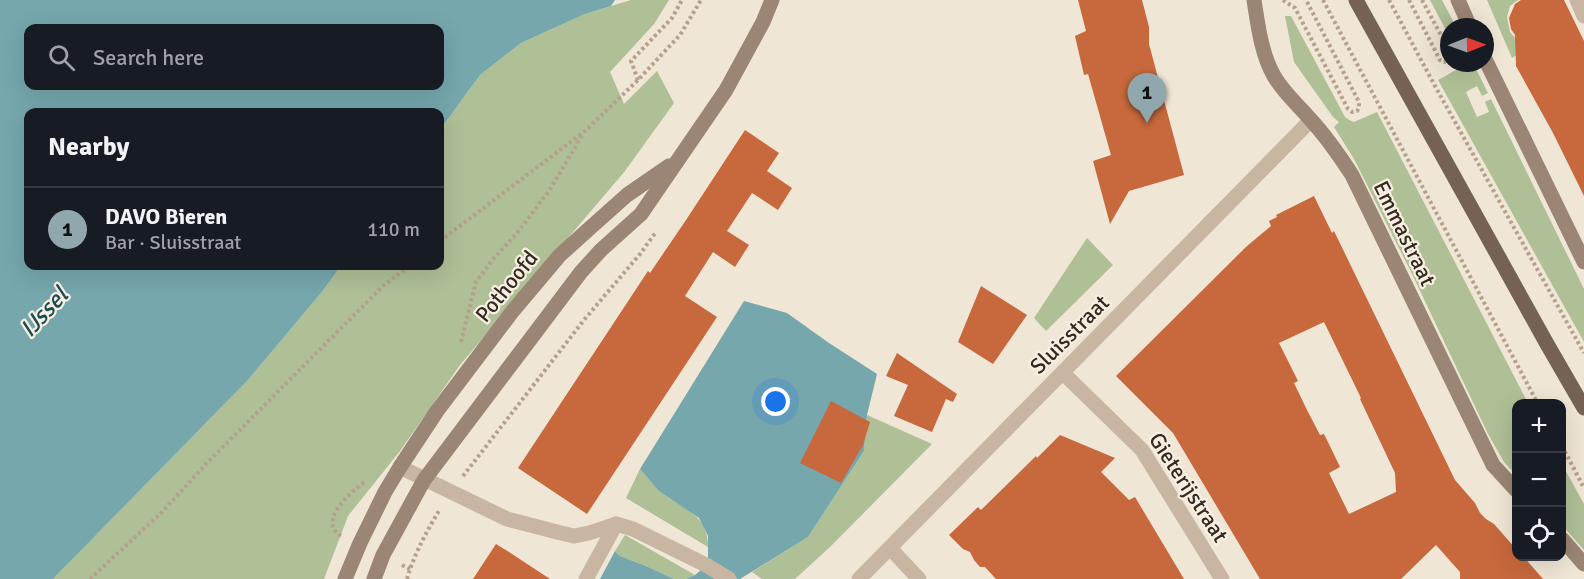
<!DOCTYPE html>
<html lang="en">
<head>
<meta charset="utf-8">
<style>
	:root { --surface:#171b24; --page:#20242c; --text:#f1f3f6; --muted:#9ea1a6; --line:#363941; --accent:#90a8ad }
	body { margin:0; font-family:Signika,sans-serif; background:var(--page); color:var(--text) }
	.controls { position:absolute; right:18px; bottom:18px; display:grid; overflow:hidden; border-radius:12px; box-shadow:0 6px 24px #0002 }
	.controls button { width:54px; height:54px; display:grid; place-items:center; padding:0; border:0; border-bottom:2px solid var(--line); background:var(--surface); color:var(--text); font:30px sans-serif }
	.compass { position:absolute; left:1440px; top:18px; width:54px; height:54px; border-radius:50%; background:var(--surface); box-shadow:0 6px 24px #0002; rotate:89deg }
	.you { position:absolute; left:776px; top:402px; width:21px; height:21px; margin:-15px; border:4px solid #fff; border-radius:50%; background:#1a73e8; box-shadow:0 0 0 9px #1a73e833 }
	.badge { display:grid; place-items:center; width:39px; height:39px; border-radius:50%; background:var(--accent); color:#111; font-size:20px; font-weight:700 }
	.pin { position:absolute; translate:-50% -50px; filter:drop-shadow(0 2px 3px #0008) }
	.pin::after { content:''; position:absolute; top:32px; width:21px; height:18px; background:inherit; clip-path:polygon(0 0,100% 0,50% 100%) }
	.list { margin:0; padding:0; list-style:none }
	h2 { display:flex; justify-content:space-between; align-items:center; height:78px; margin:0; padding:0 24px; font-size:26px }
	h2 small { font-size:20px; font-weight:400; color:var(--muted) }
	.list li { display:grid; grid-template-columns:39px 1fr auto; gap:18px; align-items:center; box-sizing:border-box; height:84px; padding:0 24px; border-top:2px solid var(--line) }
	.list b { display:block; font-size:22px; white-space:nowrap }
	.list p { margin:0; font-size:20px; white-space:nowrap; color:var(--muted) }
	.list em { font-size:20px; font-style:normal; color:var(--muted) }
	.icon { flex:none; width:33px; height:33px; fill:none; stroke:currentColor; stroke-width:2; stroke-linecap:round; stroke-linejoin:round }
	.map { position:relative; flex:none; width:1584px; height:579px; overflow:hidden }
	.search { position:absolute; background:var(--surface); box-shadow:0 6px 24px #0002; left:24px; top:24px; width:420px; height:66px; display:flex; align-items:center; gap:15px; box-sizing:border-box; padding:0 21px; border-radius:12px; color:var(--muted); font-size:22px }
	.panel { position:absolute; background:var(--surface); box-shadow:0 6px 24px #0002; left:24px; top:108px; width:420px; height:162px; border-radius:12px }
	.map>svg:first-child { display:block }
</style>
</head>
<body>
<div class="map">
<svg width="1584" height="579" viewBox="0 0 1584 579">
	<rect width="100%" height="100%" fill="#f0e6d6"/>
	<g fill="#afbf96">
		<path d="M631,0H669L654,24L610,72L624,104L657,71L674,103L625,171L460,365L400,451L348,516L324,579H53L248,380L321,293L341,266H440V130L480,75L521,43L585,14Z"/>
		<path d="M1430,0H1442L1456,27H1449V36Z"/>
		<path d="M1487,0H1518L1510,6L1507,17L1510,32L1518,41L1533,44L1512,58Z"/>
		<path d="M1285,16H1291L1345,117L1351,121L1354,122L1377,112L1528,403L1516,404V475L1504,462L1488,434L1413,276L1354,159L1334,127L1339,122L1333,117L1294,62Z"/>
		<path d="M1460,63H1473L1488,93L1482,96L1477,86L1466,92L1477,117L1489,112L1485,102L1491,99L1584,289V342L1438,80L1456,70Z"/>
		<path d="M1087,238L1113,265L1046,331L1034,318Z"/>
		<path d="M867,415L932,444L831,546L795,579H762L752,572L808,537L864,451Z"/>
		<path d="M1562,464L1584,504V550L1562,525Z"/>
		<path d="M640,469C646,476 652,483 659,490C680,509 708,512 708,547L626,498Z"/>
		<path d="M625,535L695,575L686,579H674L646,566L620,556L615,551Z"/>
	</g>
	<g fill="#75a7ad" fill-rule="evenodd">
		<path d="M0,0H615L611,6L585,14L521,43L480,75L440,130V112H28V266H341L321,293L248,380L53,579H0ZM28,28H440V86H28Z"/>
		<path d="M744,301L787,313L829,343L877,374L867,415L864,451L808,537L740,579H686L695,575L708,564V536L699,518L659,491L640,469Z"/>
		<path d="M615,551L620,556L646,566L674,579H600Z"/>
	</g>
	<g fill="#c7683d" fill-rule="evenodd">
		<path d="M1078,0H1142L1149,27V44L1184,175L1129,191L1110,224L1093,161L1111,155L1088,74L1084,75L1075,36L1086,31Z"/>
		<path d="M1521,0H1564L1584,41V196L1553,133L1516,66L1515,35L1511,29L1509,18L1515,4Z"/>
		<path d="M745,130L779,153L767,171L792,188L778,210L752,193L727,231L749,245L735,267L713,252L685,296L717,317L587,514L518,468L648,271L650,273L686,220Z"/>
		<path d="M1314,196L1332,233L1334,231L1455,480L1475,503L1480,513L1486,519L1494,524L1516,549V556H1523L1543,579H1460V572L1436,545L1401,579H1260L1173,433L1116,376L1247,246L1271,226L1269,221L1277,217L1276,215ZM1324,322L1361,398L1360,399L1395,473L1396,492L1349,514L1329,473L1340,467L1324,434L1320,435L1307,410L1294,383L1298,381L1279,343Z"/>
		<path d="M981,286L1027,315L993,364L958,342Z"/>
		<path d="M897,353L957,394L953,402L946,399L932,432L894,416L908,385L886,376Z"/>
		<path d="M831,401L870,422L863,445L841,483L800,463Z"/>
		<path d="M1060,435L1115,458L1101,472L1129,500L1135,497L1184,579H996L985,567H980L974,560L970,552L963,549L949,535L978,507L981,510L1036,456L1037,458Z"/>
		<path d="M496,544L509,552L550,579H473Z"/>
	</g>
	<g fill="none" stroke-linecap="round" stroke-linejoin="round">
		<g stroke="#b4a08c" stroke-width="4" stroke-dasharray="3 3" stroke-linecap="butt">
			<path d="M1283,0L1295,8L1348,109L1352,112L1357,111L1359,108V102L1306,0"/>
			<path d="M1323,0L1538,404"/>
			<path d="M1389,0L1435,86L1584,353"/>
			<path d="M1409,0L1440,60L1444,62L1449,60"/>
			<path d="M1422,0L1449,50"/>
			<path d="M638,80L631,61L672,18L682,0"/>
			<path d="M440,241L585,131L638,80L680,35L701,0"/>
			<path d="M461,342L476,282L494,258L517,233L549,191L583,134"/>
			<path d="M1562,446L1584,488"/>
			<path d="M463,476L584,320L640,254L656,232"/>
			<path d="M341,536C316,521 352,492 365,481"/>
			<path d="M402,565L410,569"/>
			<path d="M90,579L161,513L207,463L383,286L409,266"/>
			<path d="M407,579C414,554 427,531 440,509"/>
		</g>
		<g stroke="#c8b6a2" stroke-width="15">
			<path d="M1577,0L1584,16"/>
			<path d="M1063,373L1142,450L1222,579"/>
			<path d="M400,467L507,519L561,533L574,536L589,533L616,524L633,529L706,565L729,579"/>
			<path d="M890,548L919,579"/>
			<path d="M586,579L616,524"/>
			<path d="M859,579L1311,120"/>
		</g>
		<g stroke="#9b8574" stroke-width="15">
			<path d="M1254,0C1258,25 1261,53 1274,76C1283,92 1298,105 1310,119C1326,136 1339,155 1352,175L1493,465L1516,490"/>
			<path d="M1458,0L1470,27"/>
			<path d="M1485,59L1584,262"/>
			<path d="M1562,539L1584,564"/>
			<path d="M345,579L360,543L385,492L400,467L437,411L512,312L560,255L590,228L627,195L669,166"/>
			<path d="M374,579L383,555L424,480L581,272L601,250L641,214L726,90L763,22L772,0"/>
		</g>
		<path stroke="#756255" stroke-width="15" d="M1356,0L1547,344L1584,408"/>
	</g>
	<g text-anchor="middle" stroke-width="4.5" stroke-linejoin="round" paint-order="stroke">
		<g font-size="22" fill="#332a24" stroke="#f9efe1">
			<text transform="translate(1405 233) rotate(64)" y="8">Emmastraat</text>
			<text transform="translate(506 286) rotate(-51)" y="8">Pothoofd</text>
			<text transform="translate(1069 334) rotate(-45)" y="8">Sluisstraat</text>
			<text transform="translate(1189 487) rotate(57)" y="8">Gieterijstraat</text>
		</g>
		<g font-size="24" font-style="italic" fill="#1a4c54" stroke="#f9efe1">
			<text transform="translate(44 312) rotate(-47)" y="8">IJssel</text>
		</g>
	</g>
</svg>
<div class="controls">
<button>+</button>
<button>−</button>
<button><svg class="icon" aria-label="locate" viewBox="0 0 24 24"><circle cx="12" cy="12" r="6"/><path d="M12 2v4M12 18v4M2 12h4M18 12h4"/></svg></button>
</div>
<svg class="compass" viewBox="-18 -18 36 36"><path d="M0-13l5 13h-10z" fill="#e53935"/><path d="M0 13l5-13h-10z" fill="#9ea1a6"/></svg>
<div class="you"></div>
<div class="pin badge" style="left:1147px;top:123px">1</div>
<div class="search"><svg class="icon" aria-label="search" viewBox="0 0 24 24"><circle cx="10" cy="10" r="6"/><path d="M15 15l6 6"/></svg>Search here</div>
<section class="panel">
<h2>Nearby<small></small></h2>
<ul class="list">
<li><span class="badge">1</span><div><b>DAVO Bieren</b><p>Bar · Sluisstraat</p></div><em>110 m</em></li>
</ul>
</section>
</div>
</body>
</html>
